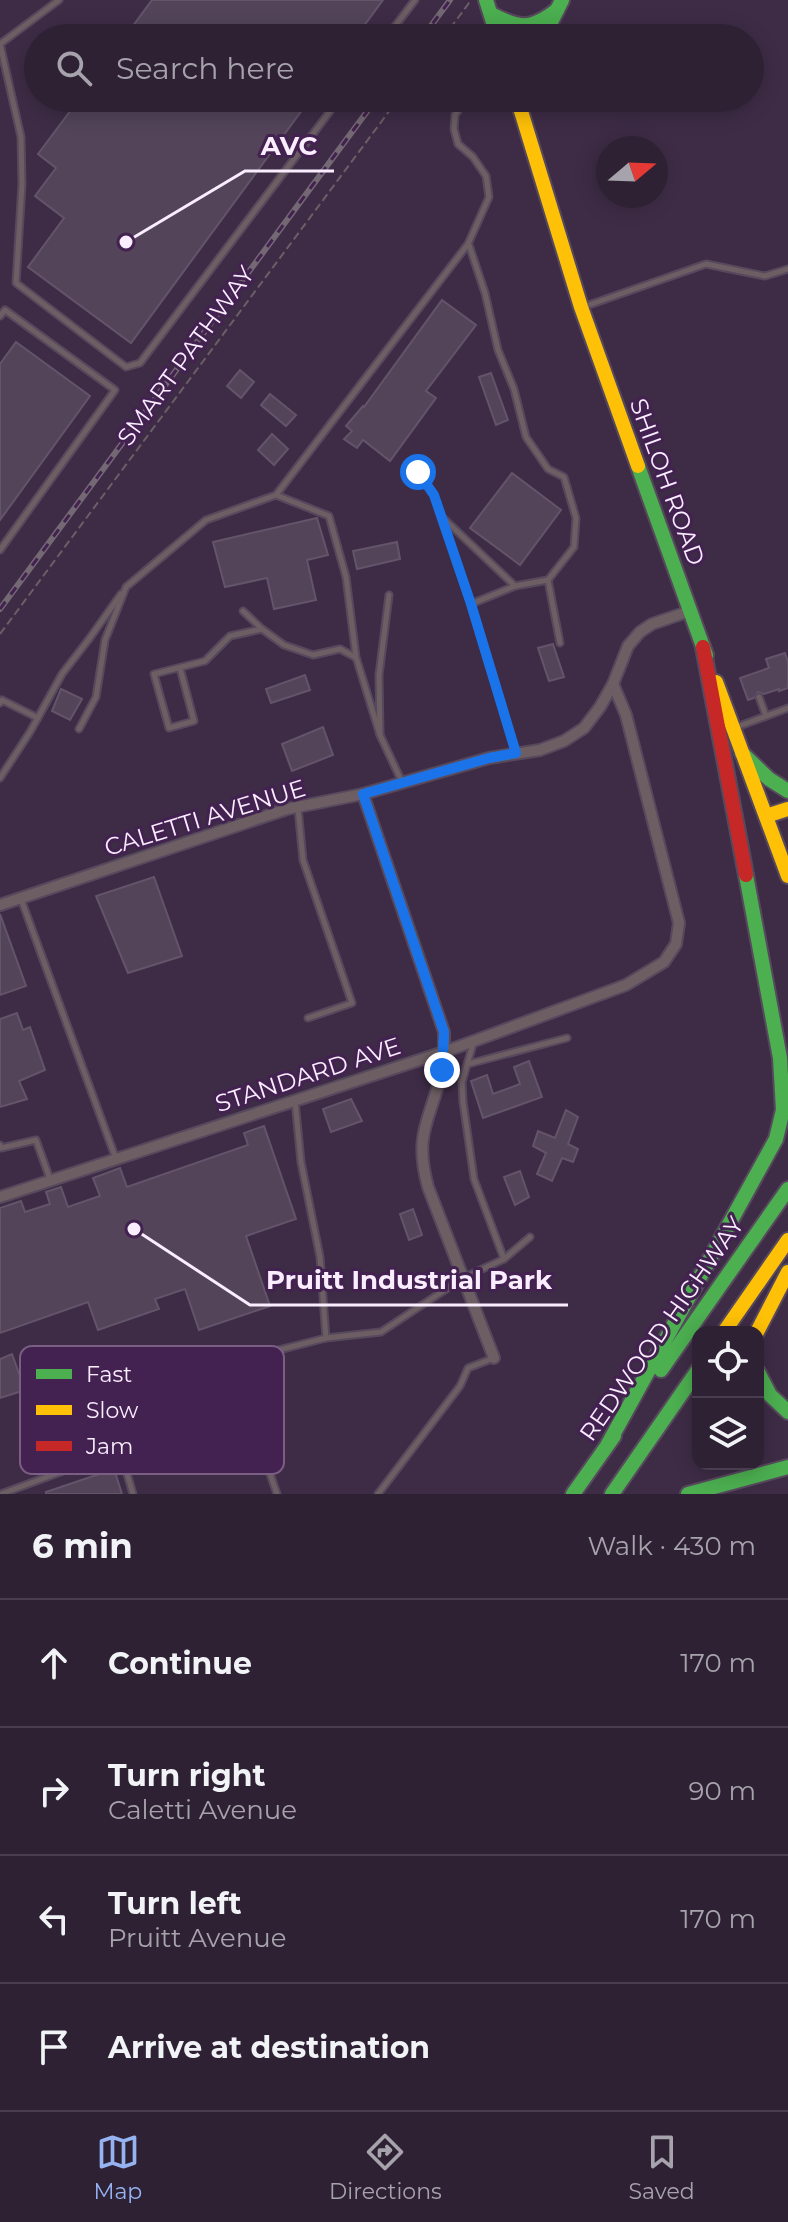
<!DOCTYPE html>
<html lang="en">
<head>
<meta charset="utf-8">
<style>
	:root { --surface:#2e2134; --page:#3a2e40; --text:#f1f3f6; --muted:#a7a3ac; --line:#493e4f; --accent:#95b2f1 }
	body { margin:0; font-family:Montserrat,sans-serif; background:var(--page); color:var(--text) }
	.controls { position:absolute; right:24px; bottom:24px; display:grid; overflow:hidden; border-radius:16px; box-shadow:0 4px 20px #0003 }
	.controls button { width:72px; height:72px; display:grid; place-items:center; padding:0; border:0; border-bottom:2px solid var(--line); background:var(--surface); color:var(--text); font:40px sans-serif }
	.compass { position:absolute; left:596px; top:136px; width:72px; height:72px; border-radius:50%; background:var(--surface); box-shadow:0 4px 20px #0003; rotate:71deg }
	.stop { position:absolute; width:24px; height:24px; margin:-18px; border:6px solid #1a73e8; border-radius:50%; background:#fff }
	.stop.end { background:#1a73e8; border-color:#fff; box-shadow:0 2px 8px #0008 }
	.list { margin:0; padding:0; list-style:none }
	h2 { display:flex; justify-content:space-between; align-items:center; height:104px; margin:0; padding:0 32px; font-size:34px }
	h2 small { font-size:26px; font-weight:400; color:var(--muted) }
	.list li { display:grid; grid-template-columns:52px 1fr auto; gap:24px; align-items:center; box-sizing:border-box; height:128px; padding:0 32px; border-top:2px solid var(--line) }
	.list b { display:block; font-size:30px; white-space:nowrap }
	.list p { margin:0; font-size:26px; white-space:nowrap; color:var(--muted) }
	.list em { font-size:26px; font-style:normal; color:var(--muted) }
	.icon { flex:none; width:44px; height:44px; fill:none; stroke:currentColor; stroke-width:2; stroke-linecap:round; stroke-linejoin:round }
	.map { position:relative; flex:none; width:788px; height:1494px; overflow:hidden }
	.search { position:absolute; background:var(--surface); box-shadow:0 4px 20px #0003; left:24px; right:24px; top:24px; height:88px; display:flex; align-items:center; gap:20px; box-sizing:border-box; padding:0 28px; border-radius:44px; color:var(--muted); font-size:30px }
	.sheet { height:616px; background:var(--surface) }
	nav { display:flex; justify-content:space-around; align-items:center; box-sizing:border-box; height:112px; border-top:2px solid var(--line); background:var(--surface); font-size:22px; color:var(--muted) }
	nav a { display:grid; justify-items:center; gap:4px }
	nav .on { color:var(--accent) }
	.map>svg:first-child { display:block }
</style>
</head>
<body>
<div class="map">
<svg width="788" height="1494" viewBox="0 0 788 1494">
	<rect width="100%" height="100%" fill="#3e2c46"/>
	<g fill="#53445a" stroke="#63546a" stroke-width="2">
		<path d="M152,0H383L355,38H124Z"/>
		<path d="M80,98H311L131,343L28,267L64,218L35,196L56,168L38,154Z"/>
		<path d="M442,300L476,325L426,391L436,398L390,461L363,440L357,448L344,439L352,431L346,426L363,406L364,407Z"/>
		<path d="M16,342L90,396L0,520V364Z"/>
		<path d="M240,370L254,382L241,398L227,386Z"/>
		<path d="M491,373L508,420L496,425L479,377Z"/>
		<path d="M270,394L296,415L286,426L261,405Z"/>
		<path d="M272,434L288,449L274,465L258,450Z"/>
		<path d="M512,473L561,510L520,565L470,528Z"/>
		<path d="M317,518L328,555L307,560L316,600L274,609L267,578L225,587L213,542Z"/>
		<path d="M397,542L400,559L357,569L353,551Z"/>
		<path d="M553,644L564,677L549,681L538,648Z"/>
		<path d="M785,653L788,662V688L779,691V689L764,694L758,692L754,698L748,700L740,678L769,668L766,659Z"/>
		<path d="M305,675L310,690L271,703L266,689Z"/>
		<path d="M61,689L82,699L70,720L52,711Z"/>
		<path d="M323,727L333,755L292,771L282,744Z"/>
		<path d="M154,877L182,956L128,973L96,896Z"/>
		<path d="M0,914L26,986L0,995Z"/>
		<path d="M17,1013L23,1030L30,1027L45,1070L19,1081L27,1099L0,1107V1019Z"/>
		<path d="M529,1061L542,1097L483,1118L471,1081L487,1075L493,1094L520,1084L514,1067Z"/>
		<path d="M351,1099L362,1121L331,1132L323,1109Z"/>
		<path d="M566,1110L578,1117L568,1144L578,1149L573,1162L562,1158L552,1181L537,1174L546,1153L533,1146L538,1131L555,1138Z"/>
		<path d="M264,1126L296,1219L246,1236L270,1306L199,1330L185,1289L155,1299L159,1309L98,1330L88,1302L0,1333V1208L21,1201L25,1212L50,1204L46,1192L61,1187L68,1207L100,1196L93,1178L120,1168L127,1187L248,1145L244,1133Z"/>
		<path d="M520,1171L529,1197L515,1205L504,1177Z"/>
		<path d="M413,1209L422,1235L409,1240L400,1214Z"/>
		<path d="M12,1354L25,1390L0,1398V1359Z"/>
		<path d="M114,1469L122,1494H46V1492Z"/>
	</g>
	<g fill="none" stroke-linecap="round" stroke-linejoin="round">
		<defs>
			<g id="lane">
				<path d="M59,0L0,44L21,137L22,184L16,283L126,367L140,363L340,98"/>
				<path d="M386,38L415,0"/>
				<path d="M469,245L485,293L498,350L514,389L526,437L548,469L564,477L576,518L574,547L548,580L560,643"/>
				<path d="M583,307L706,264L765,276L788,269"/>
				<path d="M0,316L5,310L115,390L0,550"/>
				<path d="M418,472L434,495L471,604"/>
				<path d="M276,495L329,516L346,577L356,657L380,735"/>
				<path d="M442,517L515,586"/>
				<path d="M389,595L379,675L380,735L402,782"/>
				<path d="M243,611L262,629L284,645L313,655L340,649L355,657"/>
				<path d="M180,668L194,721L169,728L154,674L205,661L230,636L262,629"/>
				<path d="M759,697L766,716"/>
				<path d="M0,703L2,700L38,718"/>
				<path d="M734,728L788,708"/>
				<path d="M79,729L96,697L105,640L126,587L206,520L276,495L468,244L489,197L486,176L473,157L458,144L454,129L455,115L466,98"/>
				<path d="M516,753L471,604L515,586L548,580"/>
				<path d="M0,778L30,732L62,674L89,639L121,594"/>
				<path d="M298,808L303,860L352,1003L308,1018"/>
				<path d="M21,899L116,1159"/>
				<path d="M473,1044L462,1082L463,1102L474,1179L504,1259"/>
				<path d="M468,1064L567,1038"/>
				<path d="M0,1145L1,1148L36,1140L50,1179"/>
				<path d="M326,1338L381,1332L463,1278L504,1259L530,1237"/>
				<path d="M251,1358L240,1386L277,1494"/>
				<path d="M120,1450L133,1494"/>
				<path d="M1,1494L136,1444L193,1398L251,1357L326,1338L320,1257L301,1162L295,1101"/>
				<path d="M378,1494L460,1386L468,1368L494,1358"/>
			</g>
			<g id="street">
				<path d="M363,794L444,1032C444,1045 445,1058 442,1070C431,1120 413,1132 428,1187L494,1358"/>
				<path d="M0,905L287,809L363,794L489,758L540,750L564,741L584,728L600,707L613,684L628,646L640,632L652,624L690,611"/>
				<path d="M0,1197L444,1052L626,985L664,962L676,944L679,923L626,715L613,684"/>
			</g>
			<g id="fast">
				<path d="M486,0L498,38"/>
				<path d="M491,14C520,29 531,30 557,10"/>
				<path d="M543,38L562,0"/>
				<path d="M638,466L706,655"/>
				<path d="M742,753L769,779L788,791"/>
				<path d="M661,1370L788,1189"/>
				<path d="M758,1372L770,1395L788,1412"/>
				<path d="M608,1444L776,1139L783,1110L780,1058L746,875"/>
				<path d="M573,1494L614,1436"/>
				<path d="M612,1494L698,1370"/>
				<path d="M688,1494L788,1467"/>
			</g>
			<g id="slow">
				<path d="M517,98L581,307L638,466"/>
				<path d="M716,682L788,876"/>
				<path d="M766,816L788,809"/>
				<path d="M724,1332L788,1240"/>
				<path d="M757,1332L788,1272"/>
			</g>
			<path id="jam" d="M703,647L746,875"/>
		</defs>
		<use href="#lane" stroke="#57495d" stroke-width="9"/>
		<use href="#street" stroke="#57495d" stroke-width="14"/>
		<use href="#fast" stroke="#57495d" stroke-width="18"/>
		<use href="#slow" stroke="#57495d" stroke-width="18"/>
		<use href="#jam" stroke="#57495d" stroke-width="18"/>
		<g stroke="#6b5e67" stroke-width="2" stroke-dasharray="8 4" stroke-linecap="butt">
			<path d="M443,38L469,3L471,2"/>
			<path d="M0,634L399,98"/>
		</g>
		<use href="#lane" stroke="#6c5e63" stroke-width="5"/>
		<use href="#street" stroke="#6c5e63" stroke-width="10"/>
		<use href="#fast" stroke="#4caf50" stroke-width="14"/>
		<use href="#slow" stroke="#ffc107" stroke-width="14"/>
		<use href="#jam" stroke="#c62828" stroke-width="14"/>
		<defs>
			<g id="rail">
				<path d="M422,38L450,0"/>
				<path d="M0,609L377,98"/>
			</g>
		</defs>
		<use href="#rail" stroke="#746874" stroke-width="6"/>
		<use href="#rail" stroke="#432150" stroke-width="3" stroke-dasharray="9" stroke-linecap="butt"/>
	</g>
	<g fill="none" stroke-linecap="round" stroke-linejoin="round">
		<path stroke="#1a73e8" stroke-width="10" d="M418,472L434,495L471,604L516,753L489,758L363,794L444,1032L442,1070"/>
	</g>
	<g text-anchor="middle" stroke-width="6" stroke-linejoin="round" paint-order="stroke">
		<g font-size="24" fill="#f9edfe" stroke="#432150">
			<text transform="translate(186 356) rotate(-54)" y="8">SMART PATHWAY</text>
			<text transform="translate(667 482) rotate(70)" y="8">SHILOH ROAD</text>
			<text transform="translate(205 818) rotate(-17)" y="8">CALETTI AVENUE</text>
			<text transform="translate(308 1075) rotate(-18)" y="8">STANDARD AVE</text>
			<text transform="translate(662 1329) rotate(-55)" y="8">REDWOOD HIGHWAY</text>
		</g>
	</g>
	<rect x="20" y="1346" width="264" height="128" rx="12" fill="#432150" stroke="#7a5e84" stroke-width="2"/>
	<rect x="36" y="1369" width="36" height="10" fill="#4caf50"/>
	<rect x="36" y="1405" width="36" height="10" fill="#ffc107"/>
	<rect x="36" y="1441" width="36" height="10" fill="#c62828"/>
	<g font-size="22" fill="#f9edfe">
		<text x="86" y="1382">Fast</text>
		<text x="86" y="1418">Slow</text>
		<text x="86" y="1454">Jam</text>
	</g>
	<path fill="none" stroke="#f9edfe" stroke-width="3" d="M126 242L245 171H334M134 1229L250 1305H568"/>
	<g fill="#f9edfe" stroke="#432150" stroke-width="3">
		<circle cx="126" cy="242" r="8"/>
		<circle cx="134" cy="1229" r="8"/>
	</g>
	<g font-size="26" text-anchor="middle" font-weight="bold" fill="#f9edfe" stroke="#432150" stroke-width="6" stroke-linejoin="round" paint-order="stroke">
		<text x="289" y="155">AVC</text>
		<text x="409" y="1289">Pruitt Industrial Park</text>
	</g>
</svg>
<div class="controls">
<button><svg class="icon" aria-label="locate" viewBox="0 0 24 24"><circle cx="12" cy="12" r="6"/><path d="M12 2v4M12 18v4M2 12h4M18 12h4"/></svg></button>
<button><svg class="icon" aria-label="layers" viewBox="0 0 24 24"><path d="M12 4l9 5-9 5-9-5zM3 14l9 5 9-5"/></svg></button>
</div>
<svg class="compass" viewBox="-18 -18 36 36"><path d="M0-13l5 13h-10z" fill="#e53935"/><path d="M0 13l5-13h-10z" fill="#a7a3ac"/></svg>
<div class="stop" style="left:418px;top:472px"></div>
<div class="stop end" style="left:442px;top:1070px"></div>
<div class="search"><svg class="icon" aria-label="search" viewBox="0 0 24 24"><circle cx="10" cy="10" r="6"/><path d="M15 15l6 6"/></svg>Search here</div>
</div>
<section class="sheet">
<h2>6 min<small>Walk · 430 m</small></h2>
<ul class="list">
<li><svg class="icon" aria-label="ahead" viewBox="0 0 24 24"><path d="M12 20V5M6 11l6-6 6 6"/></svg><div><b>Continue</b></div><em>170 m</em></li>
<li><svg class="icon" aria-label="right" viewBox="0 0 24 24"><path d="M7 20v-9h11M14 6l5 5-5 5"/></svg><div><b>Turn right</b><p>Caletti Avenue</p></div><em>90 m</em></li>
<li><svg class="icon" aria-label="left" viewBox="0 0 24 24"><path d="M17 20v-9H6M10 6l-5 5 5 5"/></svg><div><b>Turn left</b><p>Pruitt Avenue</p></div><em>170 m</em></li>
<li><svg class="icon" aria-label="arrive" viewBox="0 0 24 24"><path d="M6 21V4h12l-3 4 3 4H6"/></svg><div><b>Arrive at destination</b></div></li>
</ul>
</section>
<nav>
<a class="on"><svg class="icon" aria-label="map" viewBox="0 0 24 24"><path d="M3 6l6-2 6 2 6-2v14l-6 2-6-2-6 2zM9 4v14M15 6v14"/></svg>Map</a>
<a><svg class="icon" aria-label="directions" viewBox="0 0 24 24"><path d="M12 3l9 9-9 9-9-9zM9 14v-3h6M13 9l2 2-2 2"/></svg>Directions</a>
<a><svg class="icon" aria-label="saved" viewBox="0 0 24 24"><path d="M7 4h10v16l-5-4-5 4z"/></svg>Saved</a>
</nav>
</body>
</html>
